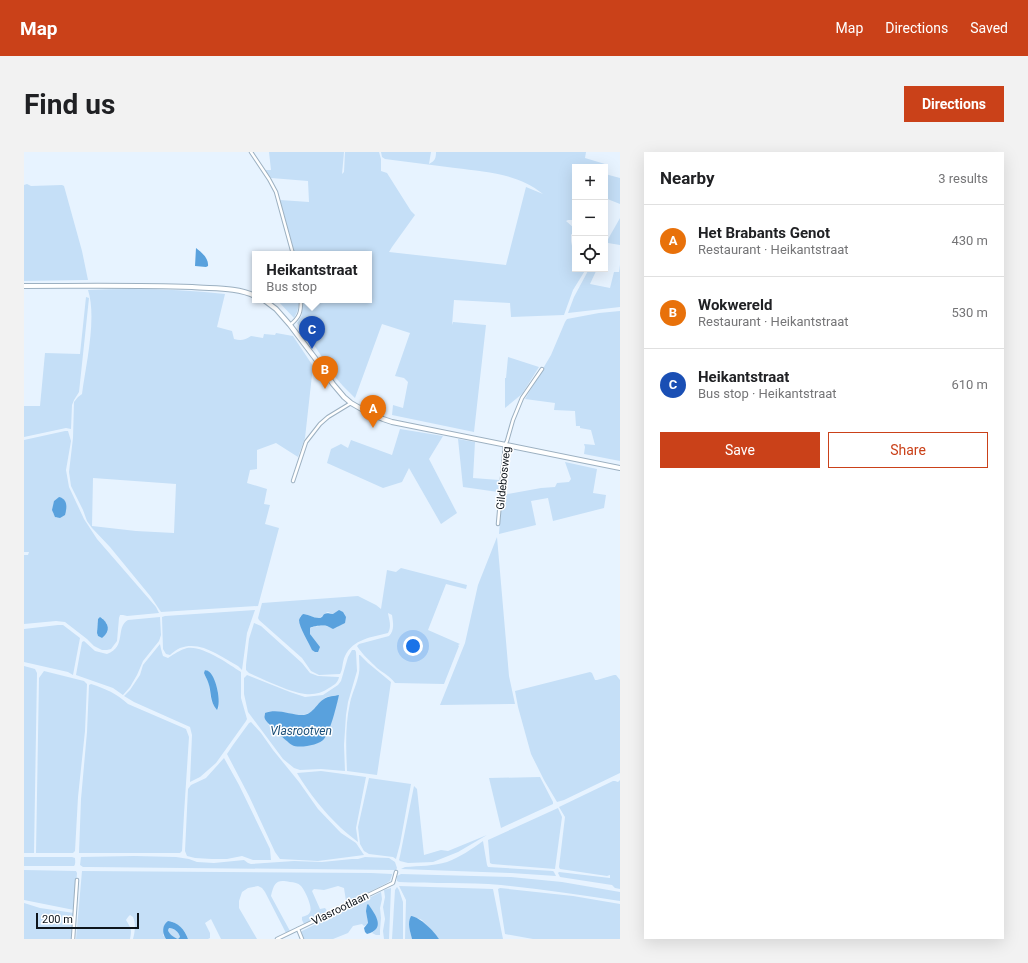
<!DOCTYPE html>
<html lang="en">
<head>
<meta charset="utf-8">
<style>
	:root { --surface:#fff; --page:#f2f2f2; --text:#202124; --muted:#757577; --line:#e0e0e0; --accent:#ca4119 }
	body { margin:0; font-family:Roboto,sans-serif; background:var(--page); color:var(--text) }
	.controls { position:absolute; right:12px; top:12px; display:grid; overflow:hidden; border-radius:0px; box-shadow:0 4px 16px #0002 }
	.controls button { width:36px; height:36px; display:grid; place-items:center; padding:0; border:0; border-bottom:1px solid var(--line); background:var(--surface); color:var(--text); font:20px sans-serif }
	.scale { position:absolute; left:12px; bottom:10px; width:103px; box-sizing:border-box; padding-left:4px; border:2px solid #0e151c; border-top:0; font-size:11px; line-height:14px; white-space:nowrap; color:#0e151c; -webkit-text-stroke:3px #fff; paint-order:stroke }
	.you { position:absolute; left:389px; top:494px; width:14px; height:14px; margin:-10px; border:3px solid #fff; border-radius:50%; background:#1a73e8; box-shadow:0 0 0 6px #1a73e833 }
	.badge { display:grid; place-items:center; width:26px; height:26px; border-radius:50%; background:var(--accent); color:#fff; font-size:13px; font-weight:700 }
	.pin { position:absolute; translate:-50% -33px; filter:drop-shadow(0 1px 2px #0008) }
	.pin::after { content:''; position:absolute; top:21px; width:14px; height:12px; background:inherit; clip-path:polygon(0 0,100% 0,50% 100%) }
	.popup { position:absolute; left:228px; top:99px; width:120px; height:52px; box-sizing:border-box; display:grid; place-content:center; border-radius:0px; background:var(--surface); filter:drop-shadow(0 1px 3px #0005); font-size:13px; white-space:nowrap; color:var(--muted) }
	.popup b { font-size:15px; color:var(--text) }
	.popup::after { content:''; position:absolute; left:50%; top:100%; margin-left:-8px; border:8px solid transparent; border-top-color:var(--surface) }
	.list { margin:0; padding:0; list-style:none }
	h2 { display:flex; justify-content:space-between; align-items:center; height:52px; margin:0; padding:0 16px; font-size:17px }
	h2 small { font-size:13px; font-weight:400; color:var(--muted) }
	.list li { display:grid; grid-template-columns:26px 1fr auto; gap:12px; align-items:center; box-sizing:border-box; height:72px; padding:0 16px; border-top:1px solid var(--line) }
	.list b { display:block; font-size:15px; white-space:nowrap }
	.list p { margin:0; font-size:13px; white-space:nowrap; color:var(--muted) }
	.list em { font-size:13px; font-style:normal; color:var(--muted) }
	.actions { display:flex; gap:8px; padding:12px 16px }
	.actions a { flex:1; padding:9px 0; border:1px solid var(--accent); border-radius:0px; text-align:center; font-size:14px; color:var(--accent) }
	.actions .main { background:var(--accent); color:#fff }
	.icon { flex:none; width:22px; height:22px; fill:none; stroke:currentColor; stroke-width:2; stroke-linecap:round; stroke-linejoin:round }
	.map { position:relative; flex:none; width:596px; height:787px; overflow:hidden; border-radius:0px }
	header { display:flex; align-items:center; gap:24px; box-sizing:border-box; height:56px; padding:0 20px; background:var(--accent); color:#fff }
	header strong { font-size:19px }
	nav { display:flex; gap:22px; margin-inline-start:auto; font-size:14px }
	.intro { display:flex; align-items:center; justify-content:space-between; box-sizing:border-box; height:96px; padding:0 24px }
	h1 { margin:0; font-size:28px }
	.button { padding:10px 18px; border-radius:0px; background:var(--accent); color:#fff; font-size:14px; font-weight:700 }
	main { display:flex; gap:24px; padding:0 24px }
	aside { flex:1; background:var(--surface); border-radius:0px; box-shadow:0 4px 16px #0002 }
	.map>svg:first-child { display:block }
</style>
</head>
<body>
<header>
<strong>Map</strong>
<nav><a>Map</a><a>Directions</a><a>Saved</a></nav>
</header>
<div class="intro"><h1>Find us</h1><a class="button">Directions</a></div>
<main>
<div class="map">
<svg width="596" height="787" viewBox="0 0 596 787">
	<rect width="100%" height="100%" fill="#e7f3ff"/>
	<g fill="#c5dff7" fill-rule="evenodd">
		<path d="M245,0H320L318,22L320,20L321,0H355L357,7V19L363,21L387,59L391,63L368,95L365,100L482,113L502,35L519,42C493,21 462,20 431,16C408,13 384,10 361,7L358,5L357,0H407L405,12C411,9 412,6 412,0H562L561,6L581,12L580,15H551V51L549,57L551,58V68H544L542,69L550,76L551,75V84L547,82V89L549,99L551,100V117H562L549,138L540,163L487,165L486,151L430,148L428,173L429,170L462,173L450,280L368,263L369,253L379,256L384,230L380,226L371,224L386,181L358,172L331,246L319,234L312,226L292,196L273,171L278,163L279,148H345V102H271L256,48L285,50L284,29L247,26L241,18H247Z"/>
		<path d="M581,22L596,26V52L581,46Z"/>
		<path d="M3,32L7,34L38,33L40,34L58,99L64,128L0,129V33Z"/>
		<path d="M596,66V93L584,91L583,89Z"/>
		<path d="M596,113V155L544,161L550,145L565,117H573L566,132L586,136L590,120H595Z"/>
		<path d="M64,138C109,136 156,137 201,142L193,175L208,179L210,187C217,189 221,188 227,184L239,186L240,182L251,183L252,181L269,184L289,214L281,286L274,305L252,291L233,298V317L226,318L223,331L243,337L240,352L246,353L241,372L255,376L234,454L137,460L127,445L86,395L68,376L63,369L59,358L47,334L45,320L49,286L50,250L54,245L58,242C62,212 73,166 64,138ZM69,326L152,332L150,381L112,379L68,374Z"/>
		<path d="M62,145L65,146L55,240L50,248L48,253L47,277L42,276L0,285V254H16L21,201L56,202Z"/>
		<path d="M253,148H276L273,160L270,166Z"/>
		<path d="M596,159V309L560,302L561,295L560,292L571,293L567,278L556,276V274H552L551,259L530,258L531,251L501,247L527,203L541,170L543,167L575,161Z"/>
		<path d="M484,205L515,215L498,242L481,256V226H482Z"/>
		<path d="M376,277L419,284L405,307L433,361L417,372L385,316L378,330L359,336L303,311L307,297L317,292L324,296L327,288L368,303Z"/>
		<path d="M41,279H44L47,289L42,318L45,335L60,367L73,387L132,455L135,461L103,464L99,463H96L95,466L93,489L87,497L83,498H78L70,494L63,487L41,470L32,469L0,472V403H4L5,400H0V288ZM35,345L33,366L29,361L30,349ZM78,466L83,472L78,486L74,484L73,481L74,467Z"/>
		<path d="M434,287L451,290L449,326L475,328L474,340L439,335Z"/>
		<path d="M541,310L573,317L569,341L582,343L580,356L529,369L524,346L507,349L512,373L475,382L478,343L517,336L531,335L533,331L545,330L547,327Z"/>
		<path d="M473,385L485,524L491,552L416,553L441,491L454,433Z"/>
		<path d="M377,416L443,433L442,437L422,432L404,478L436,492L434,493L435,494L420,532L371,531C366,524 359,521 353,516C346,509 338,502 333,494L335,492L365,484C371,478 369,470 368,463L364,461C365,468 368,474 364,481C348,485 329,487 321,504C318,510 319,517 316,522L295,523L287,519L278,506L235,468L234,466L238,451L334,444L352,453L357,457L363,418L372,420ZM304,460L309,462L314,475C307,477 308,476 302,474C299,473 288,475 286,476V482L288,486L275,469L276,465L279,462C284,462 290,467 295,466C299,465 300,461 304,460Z"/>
		<path d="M231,458L223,481L218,518L214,514C197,505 177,488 156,496C152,498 149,500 146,503L142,502L139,497L138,465L141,464Z"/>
		<path d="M136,465L137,483L135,489L119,509L113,523L106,535L99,543L89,536L52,523L58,490L60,489L71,499L83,502C103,495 91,475 104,468Z"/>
		<path d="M230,471L237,474L278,511L286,521L294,524L314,525H315C314,531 310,533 305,536C298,541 290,543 281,542C265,540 241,528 225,521L222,518V513L225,487Z"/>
		<path d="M34,473H39L56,486L49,523L44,520L0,510V477Z"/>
		<path d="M136,492L137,497L139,504L144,506C150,502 156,498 163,496C178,493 205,512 217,520V546L223,567L222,569L192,611L176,625L166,630L168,583L166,575L110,550L100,544L106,538L116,523L119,513ZM180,521C183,522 186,524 188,526C194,531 196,550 194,557C184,550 188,540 184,530C183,527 181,524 180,521Z"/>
		<path d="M328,498H331L332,500L333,519L324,550L322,563L320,593L321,619L297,617L276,618L270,616L259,607L224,560L220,542V526L223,523L266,540L281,545L299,543L314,533L317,529L324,505ZM315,543L304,581L264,590L244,572L279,563L288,560L302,545Z"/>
		<path d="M335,503H336L344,511L367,530L353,623L323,619C322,597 321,573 326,551C328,541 333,532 335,521C336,515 335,509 335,503Z"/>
		<path d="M0,514L11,517L13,521L10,701H0Z"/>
		<path d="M20,519L60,529L63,532L61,579L54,645L51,699L49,701H12L15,526Z"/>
		<path d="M566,520L568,521L571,528H573L590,523H592L596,528V621L540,648L533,650L520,628L507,602L494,555L491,539Z"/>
		<path d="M67,532C82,537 92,541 104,552L162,577L165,585L160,662L158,699L156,701H55L57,647L63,580L65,533Z"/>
		<path d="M227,570L237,581L249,598L275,630L294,657L317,681L332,691L340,703L294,709L256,707L251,700L225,644L203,602L209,593L225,571Z"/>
		<path d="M200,606L215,633L246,697L247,708H229L218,704L203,707H188L171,706L163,704L161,699L164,637L167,633L182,626Z"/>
		<path d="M297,619L342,625L332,676L334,690C328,685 322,681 317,676C300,660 285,641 273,621Z"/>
		<path d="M516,625L529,650V652L477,676L465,626Z"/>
		<path d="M345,626L387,632L376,692L372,707L369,705L345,702L340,699L336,692L334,675Z"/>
		<path d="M596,628V737L591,736L588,733L536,725L534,721L535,720L586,726V723L583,724L536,717L535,715L541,665L535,655L589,629H591L594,630Z"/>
		<path d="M390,634L393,637L400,703L417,698L424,699L463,683L434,700L409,710L384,711L376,709L375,708L376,704Z"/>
		<path d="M534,656L538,665L531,717L468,712L466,711L464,688Z"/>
		<path d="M459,689L463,713L464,715L529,719L530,720L532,724L487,721L377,717L381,715C395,714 410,714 423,710C436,705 448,697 459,689Z"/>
		<path d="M110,704L152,705L165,707L173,710L190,711L220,708L224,711L227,712L270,709L298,710L328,707H334L341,705L365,706L371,710L373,716L372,718L65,715H59L56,713L57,705Z"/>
		<path d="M0,705H48L51,706C51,708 52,712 50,714H0Z"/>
		<path d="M0,718L52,719L53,721L50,758L0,748Z"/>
		<path d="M58,719L347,721L368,722V723L366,729L361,732L323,751L322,749L320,736L314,734L300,738L290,737L288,739L296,757L301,756L304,760L280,772L278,768V765C281,764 285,763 286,760C289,756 281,738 277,734C274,731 270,730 266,730C253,727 250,730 247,744L266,779L262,781L241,740L238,736L234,734L224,736L218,740L215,749V756L233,787H197L187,767L181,771L186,781V786L184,787H164C161,777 156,774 147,769L139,783L142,787H109C111,780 112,771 109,765L106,763L104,765L102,768C107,777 108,776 106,787H52Z"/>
		<path d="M377,722L487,725L538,730L596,740V749C557,743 517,737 477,733C443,730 409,732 375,730L373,729V724Z"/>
		<path d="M375,734L469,737L479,787H415L398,768L388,764C383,770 386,779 388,787H381L382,748Z"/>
		<path d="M373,735L375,738L379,750V787H368L371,738Z"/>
		<path d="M367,736L365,787H360L359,779L361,767L359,755L361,745L360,738Z"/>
		<path d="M476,736L549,744L596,752V787H509L481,782L474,737Z"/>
		<path d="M357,740L358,747L356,756L357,766L356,778V783H352L348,781L351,778L353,768L346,755L343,764L344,772L340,774L338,772L329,774L324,781L309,787H279L277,780L278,779Z"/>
		<path d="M0,751L16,756L50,761L48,787H0Z"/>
		<path d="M144,776C150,776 155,780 156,785L154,787C149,785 145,783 144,778Z"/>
	</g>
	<g fill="#59a1dd" fill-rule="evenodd">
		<path d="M172,96C177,100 185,106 184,114L182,115L171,114Z"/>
		<path d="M35,345C44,347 43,356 41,363L36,366L31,365L28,358L30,349Z"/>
		<path d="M315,458L319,460L322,465L321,471L309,477C307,476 305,475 303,474C299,473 289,474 286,476V482L296,495L294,500H291L288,498C285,491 275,475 275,468C276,465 277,464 279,462C284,462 289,466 295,466C302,465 296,459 309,462Z"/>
		<path d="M76,465C85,471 87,479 78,486L74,484L73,481L74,467Z"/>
		<path d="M181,518C182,519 183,518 184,519C192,523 198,551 193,558C185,549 188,540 184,530C183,527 181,524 180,521Z"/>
		<path d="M315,543C313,552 306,581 300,587C296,593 274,597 268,593C263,590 243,571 241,567C240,564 241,564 241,561C253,556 267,563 278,563C289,563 292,552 300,547C304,544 310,544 315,543Z"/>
		<path d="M344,752C352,763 362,777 343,782L341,780L340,776L344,771L342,759L343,753Z"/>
		<path d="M387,764C396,765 410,779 415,787H388C386,779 383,771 387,764Z"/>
		<path d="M144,769C154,770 161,778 164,787H142C138,781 138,773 144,769ZM145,776C150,776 155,780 156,785L154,787C149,785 145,782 144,778Z"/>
	</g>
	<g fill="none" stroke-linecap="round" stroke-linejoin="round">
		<defs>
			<g id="street">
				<path d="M227,0L245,27L252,40L269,102"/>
				<path d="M266,173C276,165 277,160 277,148"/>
				<path d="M269,329L282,290L296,272L304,265L327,251"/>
				<path d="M474,372L481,293L483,289L489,268L498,246L518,217"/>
				<path d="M274,777L278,787"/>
				<path d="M49,787L53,728"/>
				<path d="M253,787L369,731L372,720"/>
			</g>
			<g id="secondary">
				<path d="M0,134C56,134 112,133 168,135C189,137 212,135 231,144"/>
				<path d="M240,148L252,157L266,173L294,210L309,232L320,245L327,251L341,259L359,267L368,270L596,316"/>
			</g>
		</defs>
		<use href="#street" stroke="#9cb0c1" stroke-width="4.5"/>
		<use href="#secondary" stroke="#9cb0c1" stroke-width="6"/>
		<use href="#street" stroke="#fff" stroke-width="2.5"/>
		<use href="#secondary" stroke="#fff" stroke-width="4"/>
	</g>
	<g text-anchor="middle" stroke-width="3" stroke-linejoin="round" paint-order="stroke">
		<g font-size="11" fill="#0e151c" stroke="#fff">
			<text transform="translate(479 326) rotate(-84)" y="4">Gildebosweg</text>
			<text transform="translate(316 756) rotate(-26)" y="4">Vlasrootlaan</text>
		</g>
		<g font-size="12" font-style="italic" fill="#1c5079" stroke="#fff">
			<text x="277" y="583">Vlasrootven</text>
		</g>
	</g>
</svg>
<div class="controls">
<button>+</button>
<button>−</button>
<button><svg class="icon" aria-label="locate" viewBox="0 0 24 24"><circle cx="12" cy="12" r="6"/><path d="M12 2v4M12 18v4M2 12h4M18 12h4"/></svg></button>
</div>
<div class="scale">200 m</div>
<div class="you"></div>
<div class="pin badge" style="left:349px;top:276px;background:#e8710a">A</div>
<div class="pin badge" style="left:301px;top:237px;background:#e8710a">B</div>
<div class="pin badge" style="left:288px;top:197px;background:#1a4fb4">C</div>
<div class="popup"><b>Heikantstraat</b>Bus stop</div>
</div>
<aside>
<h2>Nearby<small>3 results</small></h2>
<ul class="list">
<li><span class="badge" style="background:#e8710a">A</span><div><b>Het Brabants Genot</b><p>Restaurant · Heikantstraat</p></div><em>430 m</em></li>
<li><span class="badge" style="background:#e8710a">B</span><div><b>Wokwereld</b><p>Restaurant · Heikantstraat</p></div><em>530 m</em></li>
<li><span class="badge" style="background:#1a4fb4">C</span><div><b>Heikantstraat</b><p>Bus stop · Heikantstraat</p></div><em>610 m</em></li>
</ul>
<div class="actions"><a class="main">Save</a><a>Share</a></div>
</aside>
</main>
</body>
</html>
